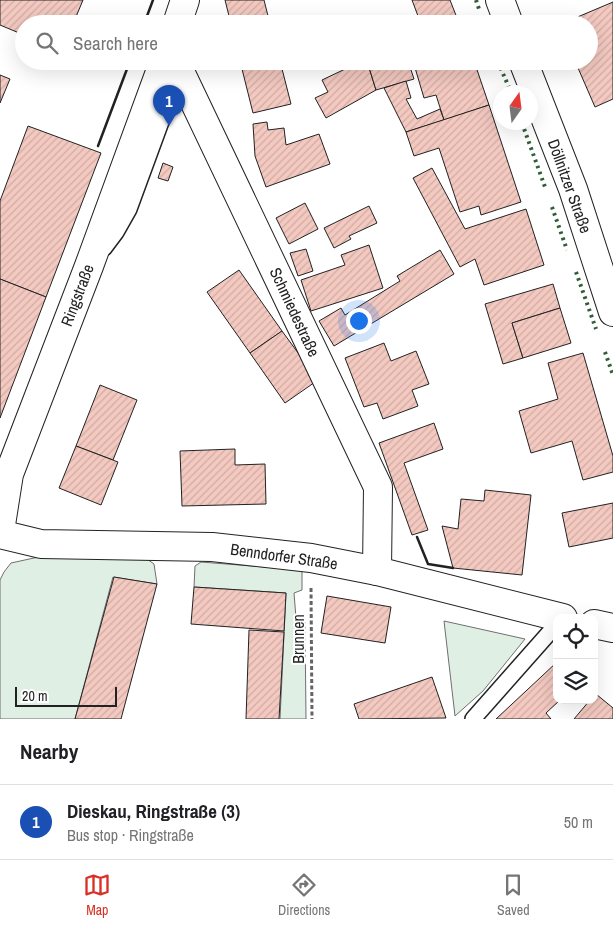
<!DOCTYPE html>
<html lang="en">
<head>
<meta charset="utf-8">
<style>
	:root { --surface:#fff; --page:#f6f6f6; --text:#202124; --muted:#757577; --line:#e0e0e0; --accent:#d93025 }
	body { margin:0; font-family:"Archivo Narrow",sans-serif; background:var(--page); color:var(--text) }
	.controls { position:absolute; right:15px; bottom:15px; display:grid; overflow:hidden; border-radius:10px; box-shadow:0 5px 20px #0002 }
	.controls button { width:45px; height:45px; display:grid; place-items:center; padding:0; border:0; border-bottom:1px solid var(--line); background:var(--surface); color:var(--text); font:25px sans-serif }
	.compass { position:absolute; left:493px; top:85px; width:45px; height:45px; border-radius:50%; background:var(--surface); box-shadow:0 5px 20px #0002; rotate:14deg }
	.scale { position:absolute; left:15px; bottom:12px; width:102px; box-sizing:border-box; padding-left:5px; border:2px solid #222; border-top:0; font-size:14px; line-height:18px; white-space:nowrap; color:#222; -webkit-text-stroke:4px #fff; paint-order:stroke }
	.you { position:absolute; left:358px; top:320px; width:18px; height:18px; margin:-12px; border:4px solid #fff; border-radius:50%; background:#1a73e8; box-shadow:0 0 0 8px #1a73e833 }
	.badge { display:grid; place-items:center; width:32px; height:32px; border-radius:50%; background:var(--accent); color:#fff; font-size:16px; font-weight:700 }
	.pin { position:absolute; translate:-50% -41px; filter:drop-shadow(0 1px 2px #0008) }
	.pin::after { content:''; position:absolute; top:26px; width:18px; height:15px; background:inherit; clip-path:polygon(0 0,100% 0,50% 100%) }
	.list { margin:0; padding:0; list-style:none }
	h2 { display:flex; justify-content:space-between; align-items:center; height:65px; margin:0; padding:0 20px; font-size:21px }
	h2 small { font-size:16px; font-weight:400; color:var(--muted) }
	.list li { display:grid; grid-template-columns:32px 1fr auto; gap:15px; align-items:center; box-sizing:border-box; height:75px; padding:0 20px; border-top:1px solid var(--line) }
	.list b { display:block; font-size:19px; white-space:nowrap }
	.list p { margin:0; font-size:16px; white-space:nowrap; color:var(--muted) }
	.list em { font-size:16px; font-style:normal; color:var(--muted) }
	.icon { flex:none; width:28px; height:28px; fill:none; stroke:currentColor; stroke-width:2; stroke-linecap:round; stroke-linejoin:round }
	.map { position:relative; flex:none; width:613px; height:719px; overflow:hidden }
	.search { position:absolute; background:var(--surface); box-shadow:0 5px 20px #0002; left:15px; right:15px; top:15px; height:55px; display:flex; align-items:center; gap:12px; box-sizing:border-box; padding:0 18px; border-radius:28px; color:var(--muted); font-size:19px }
	.sheet { height:140px; background:var(--surface) }
	nav { display:flex; justify-content:space-around; align-items:center; box-sizing:border-box; height:70px; border-top:1px solid var(--line); background:var(--surface); font-size:14px; color:var(--muted) }
	nav a { display:grid; justify-items:center; gap:2px }
	nav .on { color:var(--accent) }
	.map>svg:first-child { display:block }
</style>
</head>
<body>
<div class="map">
<svg width="613" height="719" viewBox="0 0 613 719">
	<defs>
		<pattern id="building-hatch" width="6" height="6" patternUnits="userSpaceOnUse" patternTransform="scale(1.25)"><rect width="6" height="6" fill="#f3c9c0"/><path d="M-1 1l2-2M0 6l6-6M5 7l2-2" fill="none" stroke="#d0aca5"/></pattern>
	</defs>
	<rect width="100%" height="100%" fill="#fff"/>
	<g fill="#e0efe3" stroke="#6f6f6f">
		<path d="M43,556L147,559L154,564L157,584L113,577L75,719H0V580L4,572L11,563Z"/>
		<path d="M201,562L302,570V590L294,593L296,618L305,622L306,719H280L286,593L194,587L195,566Z"/>
		<path d="M444,621L525,639L483,691L455,716Z"/>
	</g>
	<g fill="url(#building-hatch)" stroke="#222">
		<path d="M0,0H83L73,24H24V35L0,25Z"/>
		<path d="M225,0H264L270,24H231Z"/>
		<path d="M412,0H450L459,23L421,24Z"/>
		<path d="M613,2V99L595,107L575,61H589V24H561Z"/>
		<path d="M240,61H280L291,104L253,113Z"/>
		<path d="M362,61H367L376,90L326,118L315,98L328,92L322,80Z"/>
		<path d="M367,61H408L414,79L376,90Z"/>
		<path d="M413,61H474L489,105L444,120L436,95L424,98Z"/>
		<path d="M0,75L10,79L0,103Z"/>
		<path d="M406,81L411,98L406,99L417,119L440,109L444,120L406,132L384,88Z"/>
		<path d="M489,105L521,202L481,215L479,206L460,212L439,148L414,156L406,132Z"/>
		<path d="M267,122L268,130L284,128L286,145L319,134L330,164L266,187L255,156L253,124Z"/>
		<path d="M28,126L101,153L46,297L0,279V201Z"/>
		<path d="M163,163L173,167L168,181L158,178Z"/>
		<path d="M432,168L465,229L526,209L544,265L484,285L475,259L460,267L413,178Z"/>
		<path d="M305,203L318,229L289,244L276,218Z"/>
		<path d="M369,206L377,223L349,236L351,239L334,248L324,228Z"/>
		<path d="M369,245L383,288L311,311L301,280L345,265L341,255Z"/>
		<path d="M306,249L313,271L298,276L290,253Z"/>
		<path d="M440,250L454,274L334,346L319,321L341,308L345,315L400,281L397,276Z"/>
		<path d="M239,270L282,331L250,353L207,292Z"/>
		<path d="M0,279L46,297L0,418Z"/>
		<path d="M553,284L560,308L512,323L523,358L503,364L485,304Z"/>
		<path d="M560,308L571,343L523,358L512,323Z"/>
		<path d="M282,331L318,380L285,403L250,353Z"/>
		<path d="M384,343L391,361L416,351L429,384L412,390L418,406L383,419L377,403L364,407L345,358Z"/>
		<path d="M583,353L613,456V472L583,480L572,441L531,453L519,411L558,399L548,363Z"/>
		<path d="M100,385L137,400L113,460L76,446Z"/>
		<path d="M434,423L443,449L404,463L428,530L412,535L379,443Z"/>
		<path d="M76,446L118,462L101,505L59,488Z"/>
		<path d="M235,449V465L265,464L266,504L182,506L180,451Z"/>
		<path d="M485,490L531,495L522,575L453,568L442,526L458,529L461,499L484,501Z"/>
		<path d="M613,503V538L569,547L562,513Z"/>
		<path d="M114,577L157,584L121,719H75Z"/>
		<path d="M194,587L286,593L284,631L191,624Z"/>
		<path d="M327,596L391,607L385,643L321,633Z"/>
		<path d="M249,630L284,632L279,719H246Z"/>
		<path d="M557,662V700H560L546,713L551,719H496Z"/>
		<path d="M432,677L446,718L359,719L354,704Z"/>
		<path d="M596,694L613,708V719H574L590,700H594Z"/>
	</g>
	<g fill="none" stroke-linecap="round" stroke-linejoin="round">
		<defs>
			<g id="lane">
				<path d="M104,248L116,232L129,209L165,111L167,77"/>
				<path d="M473,719L557,624"/>
			</g>
			<g id="street">
				<path d="M177,24L185,0"/>
				<path d="M175,61L378,487L377,571"/>
				<path d="M0,531L9,474L89,266L164,61"/>
				<path d="M0,534L41,544L212,547L311,558L377,571L563,618"/>
				<path d="M594,624L613,628"/>
			</g>
			<g id="secondary">
				<path d="M500,0L509,24"/>
				<path d="M523,61L573,189L613,312"/>
			</g>
		</defs>
		<use href="#lane" stroke="#222" stroke-width="18"/>
		<use href="#street" stroke="#222" stroke-width="30"/>
		<use href="#secondary" stroke="#222" stroke-width="30"/>
		<path stroke="#646464" stroke-width="3" stroke-dasharray="4 2.5" stroke-linecap="butt" d="M311,588L312,719"/>
		<use href="#lane" stroke="#fff" stroke-width="15"/>
		<use href="#street" stroke="#fff" stroke-width="28"/>
		<use href="#secondary" stroke="#fff" stroke-width="28"/>
		<g stroke="#2f5e38" stroke-width="4" stroke-dasharray="2.5 4" stroke-linecap="butt">
			<path d="M476,0L480,12"/>
			<path d="M498,62L511,92"/>
			<path d="M522,123L545,187"/>
			<path d="M552,207L567,250"/>
			<path d="M576,272L596,329"/>
			<path d="M605,352L613,375"/>
		</g>
		<g stroke="#222" stroke-width="2.5">
			<path d="M144,24L153,0"/>
			<path d="M98,146L130,61"/>
			<path d="M417,537L428,564L453,568"/>
		</g>
	</g>
	<g text-anchor="middle" stroke-width="4" stroke-linejoin="round" paint-order="stroke">
		<g font-size="16" fill="#222" stroke="#fff">
			<text transform="translate(570 186) rotate(70)" y="6">Döllnitzer Straße</text>
			<text transform="translate(77 295) rotate(-69)" y="6">Ringstraße</text>
			<text transform="translate(295 312) rotate(65)" y="6">Schmiedestraße</text>
			<text transform="translate(284 556) rotate(8)" y="6">Benndorfer Straße</text>
			<text transform="translate(298 639) rotate(-90)" y="6">Brunnen</text>
		</g>
	</g>
</svg>
<div class="controls">
<button><svg class="icon" aria-label="locate" viewBox="0 0 24 24"><circle cx="12" cy="12" r="6"/><path d="M12 2v4M12 18v4M2 12h4M18 12h4"/></svg></button>
<button><svg class="icon" aria-label="layers" viewBox="0 0 24 24"><path d="M12 4l9 5-9 5-9-5zM3 14l9 5 9-5"/></svg></button>
</div>
<svg class="compass" viewBox="-18 -18 36 36"><path d="M0-13l5 13h-10z" fill="#e53935"/><path d="M0 13l5-13h-10z" fill="#757577"/></svg>
<div class="scale">20 m</div>
<div class="you"></div>
<div class="pin badge" style="left:169px;top:126px;background:#1a4fb4">1</div>
<div class="search"><svg class="icon" aria-label="search" viewBox="0 0 24 24"><circle cx="10" cy="10" r="6"/><path d="M15 15l6 6"/></svg>Search here</div>
</div>
<section class="sheet">
<h2>Nearby<small></small></h2>
<ul class="list">
<li><span class="badge" style="background:#1a4fb4">1</span><div><b>Dieskau, Ringstraße (3)</b><p>Bus stop · Ringstraße</p></div><em>50 m</em></li>
</ul>
</section>
<nav>
<a class="on"><svg class="icon" aria-label="map" viewBox="0 0 24 24"><path d="M3 6l6-2 6 2 6-2v14l-6 2-6-2-6 2zM9 4v14M15 6v14"/></svg>Map</a>
<a><svg class="icon" aria-label="directions" viewBox="0 0 24 24"><path d="M12 3l9 9-9 9-9-9zM9 14v-3h6M13 9l2 2-2 2"/></svg>Directions</a>
<a><svg class="icon" aria-label="saved" viewBox="0 0 24 24"><path d="M7 4h10v16l-5-4-5 4z"/></svg>Saved</a>
</nav>
</body>
</html>
